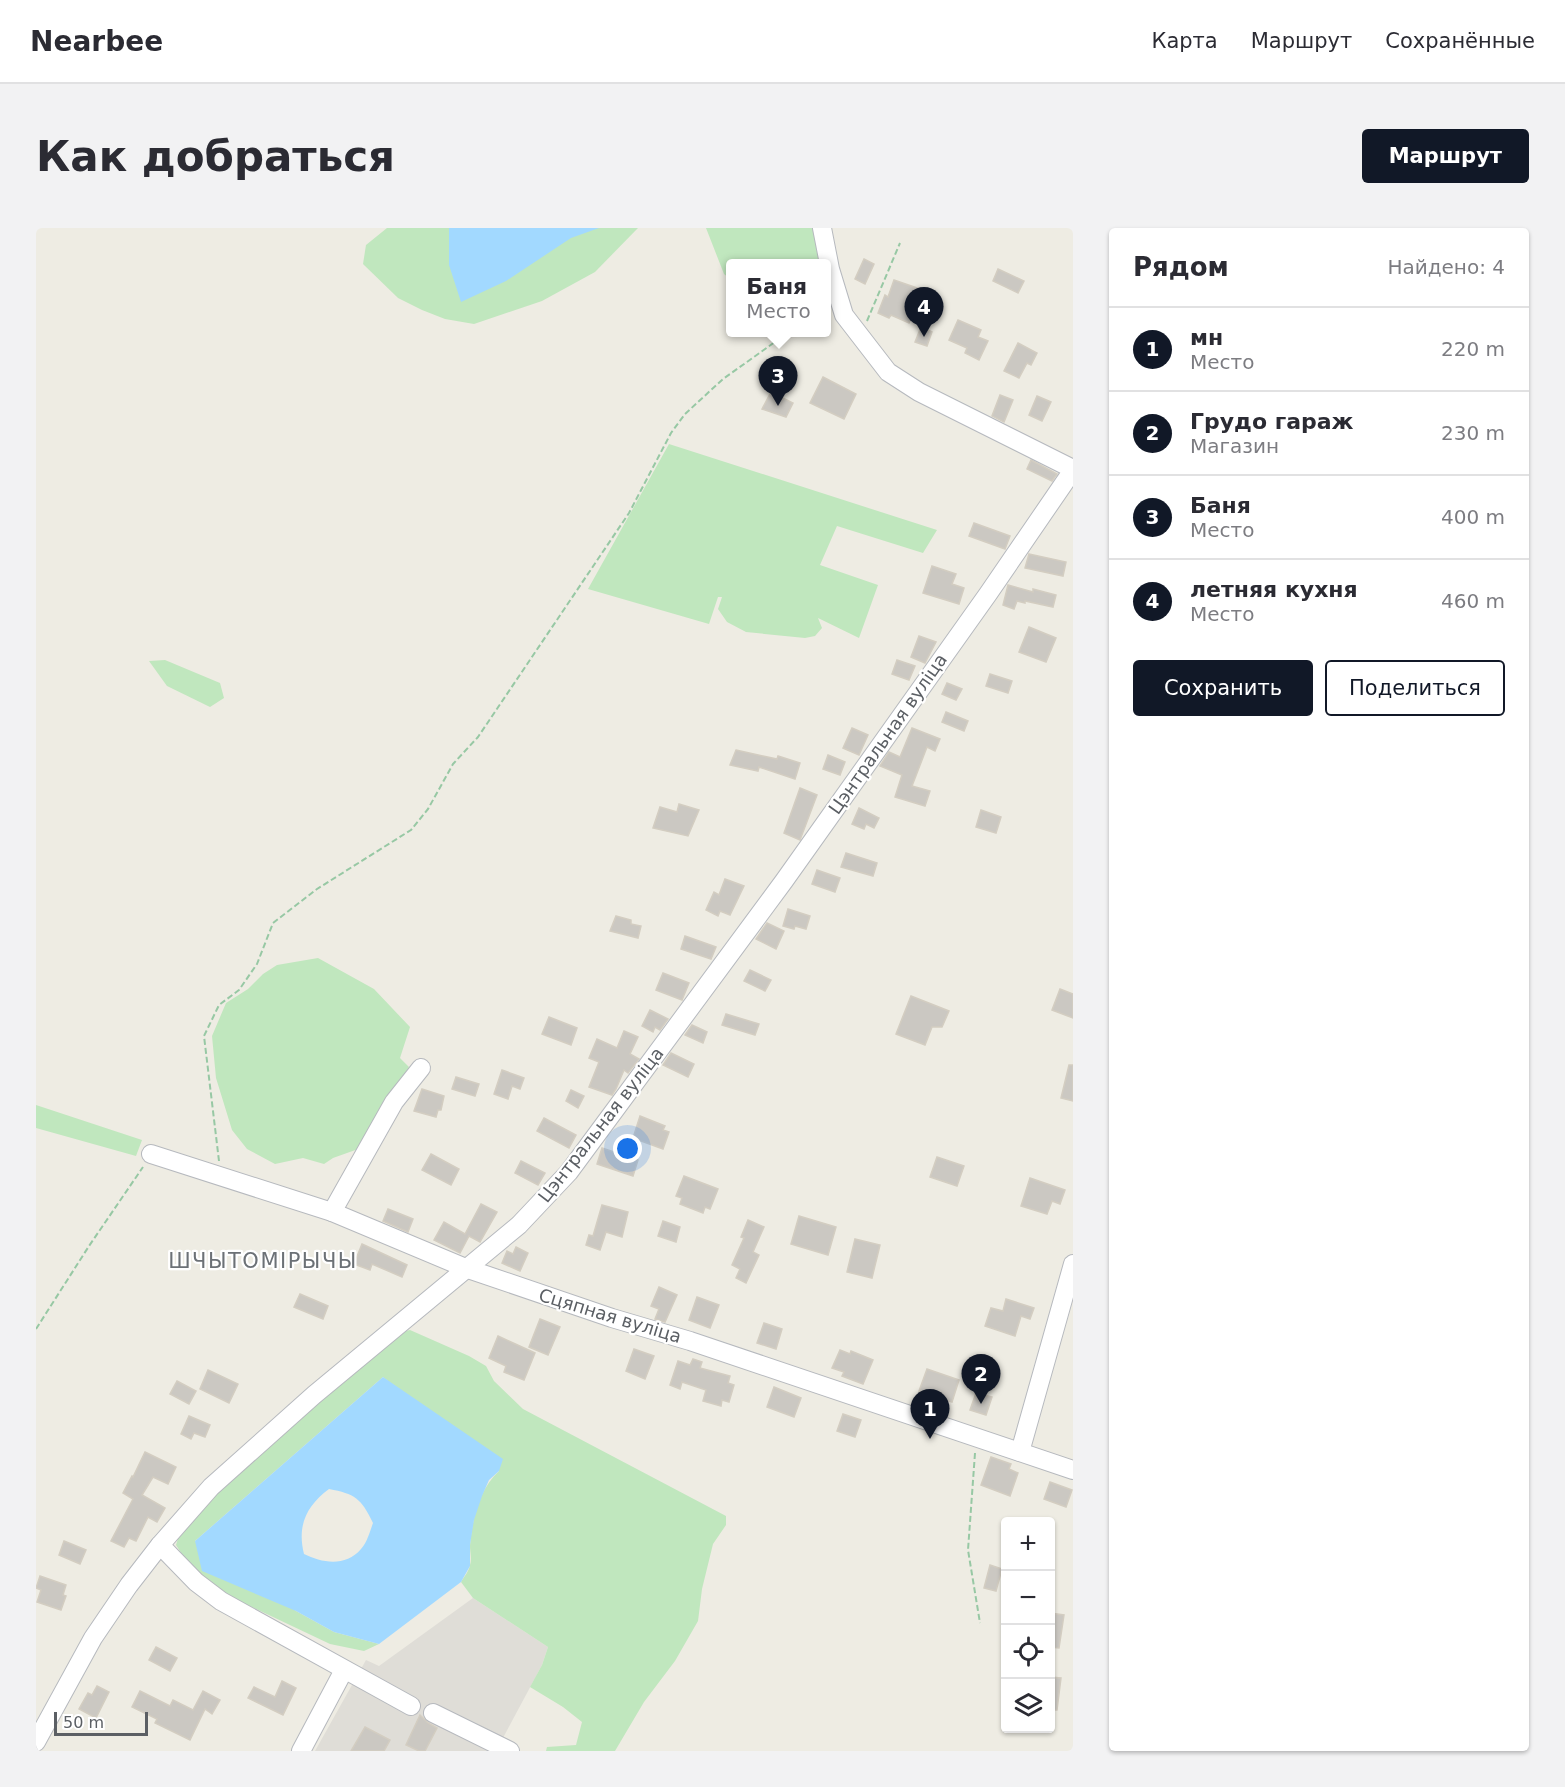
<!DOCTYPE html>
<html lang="ru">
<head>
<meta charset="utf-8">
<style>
	:root { --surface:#fff; --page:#f2f2f3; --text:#2b2b33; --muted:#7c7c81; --line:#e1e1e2; --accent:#111827 }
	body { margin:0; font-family:"DejaVu Sans",sans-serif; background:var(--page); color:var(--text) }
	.controls { position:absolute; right:18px; bottom:18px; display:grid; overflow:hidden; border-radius:6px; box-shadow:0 2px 4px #0004 }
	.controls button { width:54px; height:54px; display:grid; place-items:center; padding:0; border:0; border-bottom:2px solid var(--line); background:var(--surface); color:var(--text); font:30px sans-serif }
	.scale { position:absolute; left:18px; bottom:15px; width:94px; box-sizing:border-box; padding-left:6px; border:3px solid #5b5f64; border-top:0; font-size:16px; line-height:21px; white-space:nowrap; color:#5b5f64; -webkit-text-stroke:4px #fff; paint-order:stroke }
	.you { position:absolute; left:592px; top:921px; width:21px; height:21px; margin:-15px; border:4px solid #fff; border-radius:50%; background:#1a73e8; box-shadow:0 0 0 9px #1a73e833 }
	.badge { display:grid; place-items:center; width:39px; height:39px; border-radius:50%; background:var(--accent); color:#fff; font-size:20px; font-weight:700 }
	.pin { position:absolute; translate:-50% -50px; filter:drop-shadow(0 2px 3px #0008) }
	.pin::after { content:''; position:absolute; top:32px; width:21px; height:18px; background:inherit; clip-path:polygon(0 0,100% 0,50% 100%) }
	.popup { position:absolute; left:690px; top:31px; width:105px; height:78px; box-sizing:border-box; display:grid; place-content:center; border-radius:6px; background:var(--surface); filter:drop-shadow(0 2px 4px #0005); font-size:20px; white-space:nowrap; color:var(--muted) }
	.popup b { font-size:22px; color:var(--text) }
	.popup::after { content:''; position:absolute; left:50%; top:100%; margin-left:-12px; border:12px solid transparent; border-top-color:var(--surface) }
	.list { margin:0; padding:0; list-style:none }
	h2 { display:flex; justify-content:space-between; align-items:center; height:78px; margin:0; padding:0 24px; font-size:26px }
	h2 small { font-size:20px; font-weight:400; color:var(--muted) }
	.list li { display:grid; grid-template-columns:39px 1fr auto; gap:18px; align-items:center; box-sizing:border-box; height:84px; padding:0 24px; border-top:2px solid var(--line) }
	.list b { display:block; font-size:22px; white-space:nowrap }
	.list p { margin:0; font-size:20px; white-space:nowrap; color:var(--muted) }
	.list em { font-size:20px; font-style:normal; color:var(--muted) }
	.actions { display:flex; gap:12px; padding:18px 24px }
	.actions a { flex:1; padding:14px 0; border:2px solid var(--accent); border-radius:6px; text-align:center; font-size:21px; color:var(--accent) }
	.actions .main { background:var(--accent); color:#fff }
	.icon { flex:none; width:33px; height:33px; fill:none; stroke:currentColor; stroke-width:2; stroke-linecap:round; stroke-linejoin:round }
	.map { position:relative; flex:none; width:1037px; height:1523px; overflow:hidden; border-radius:6px }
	header { display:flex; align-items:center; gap:36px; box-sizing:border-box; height:84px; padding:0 30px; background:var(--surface); border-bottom:2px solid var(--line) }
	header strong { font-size:28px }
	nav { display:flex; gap:33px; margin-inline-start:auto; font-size:21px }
	.intro { display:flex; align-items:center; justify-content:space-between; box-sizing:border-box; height:144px; padding:0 36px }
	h1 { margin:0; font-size:42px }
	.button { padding:15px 27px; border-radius:6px; background:var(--accent); color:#fff; font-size:21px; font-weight:700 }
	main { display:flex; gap:36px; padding:0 36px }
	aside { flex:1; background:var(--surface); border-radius:6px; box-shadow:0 2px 4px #0004 }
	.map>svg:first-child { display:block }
</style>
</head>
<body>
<header>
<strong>Nearbee</strong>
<nav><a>Карта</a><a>Маршрут</a><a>Сохранённые</a></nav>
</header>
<div class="intro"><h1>Как добраться</h1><a class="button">Маршрут</a></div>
<main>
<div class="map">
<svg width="1037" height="1523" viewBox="0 0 1037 1523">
	<rect width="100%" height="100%" fill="#eeece3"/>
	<path fill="#dfddd7" d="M437,1370L512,1419L506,1437L460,1523H279L330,1432L343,1438Z"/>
	<g fill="#c0e7be">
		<path d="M351,0H602L559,44L506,73L438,96L409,91L386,82L362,70L327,36L330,17Z"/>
		<path d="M670,0H778L787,35L694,36V51L688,46Z"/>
		<path d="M633,216L901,302L887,325L801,298L784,337L842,357L823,410L782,390L786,400L779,408L769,410L710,404L691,394L682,381L686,369H682L673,396L552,361Z"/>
		<path d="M129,432L184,455L188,470L174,479L131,458L113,433Z"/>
		<path d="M282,730L338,761L374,799L364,830L373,839L325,920L297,930L288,936L267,930L239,936L211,921L196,902L180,850L176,808L190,775L212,761L227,746L241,737Z"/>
		<path d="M0,877L106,912L100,928L0,900Z"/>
		<path d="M374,1102L433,1128L450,1138L458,1153L487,1181L690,1288V1297L677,1316L666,1361L662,1393L639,1433L608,1474L579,1523H510L511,1519L540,1517L546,1494L527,1479L494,1459L506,1437L512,1419L437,1370L425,1354C428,1349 433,1343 434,1337C436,1331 434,1324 434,1318C436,1292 443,1261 463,1243L347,1149L159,1313L260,1383L298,1404L343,1416L328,1423L294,1416L186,1365L158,1345L140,1317L144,1304L175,1267L361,1105Z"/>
	</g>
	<g fill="#a2d9ff" fill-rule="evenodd">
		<path d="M413,0H563L535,10L470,53L425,74L413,37Z"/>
		<path d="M347,1149L467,1231L463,1243L453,1252L446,1268L438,1292L434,1317V1338L425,1354L343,1416L298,1404L260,1383L166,1343L159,1313ZM293,1261C319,1266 325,1270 337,1295C334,1303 331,1315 325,1321C310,1339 286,1335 268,1326C261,1298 270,1278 293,1261Z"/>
	</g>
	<g fill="#cbc8c2" stroke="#d3cdc1" stroke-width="1.5">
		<path d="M828,31L838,36L829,56L819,51Z"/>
		<path d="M962,41L988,53L982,65L957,53Z"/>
		<path d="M858,52L887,62L873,95L855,87L853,90L842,85L849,67L852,69Z"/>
		<path d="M922,92L945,102L942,109L952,113L943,132L929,125L931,120L913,112Z"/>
		<path d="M885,99L896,104L891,118L879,114Z"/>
		<path d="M982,115L1001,125L995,137L991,135L983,150L968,143Z"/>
		<path d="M787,149L820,166L808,191L774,175Z"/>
		<path d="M735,164L757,175L750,189L726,181Z"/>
		<path d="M964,167L977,172L968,194L956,188Z"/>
		<path d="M1001,168L1015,174L1006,193L993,187Z"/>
		<path d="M995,232L1021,246L1016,253L991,241Z"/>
		<path d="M938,295L974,308L969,321L933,308Z"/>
		<path d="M993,326L1030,334L1027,348L989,340Z"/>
		<path d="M896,338L920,346L916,356L928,360L923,376L887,365Z"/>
		<path d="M972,357L997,364V361L1020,367L1017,379L989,373V375L981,373L978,381L967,377Z"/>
		<path d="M993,399L1020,410L1010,434L983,424Z"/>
		<path d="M883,408L900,414L889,435L875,429Z"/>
		<path d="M861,432L879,438L873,452L856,446Z"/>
		<path d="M954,446L976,453L972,465L950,458Z"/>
		<path d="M911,455L926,461L920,472L906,466Z"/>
		<path d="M910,484L932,493L928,503L906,494Z"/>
		<path d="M816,500L832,507L823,527L807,520Z"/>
		<path d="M876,500L904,511L899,523L891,519L876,558L894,563L889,578L859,569L866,547L844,538L853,524L864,529Z"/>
		<path d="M700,522L741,531L742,528L764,535L759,551L723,539L722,543L694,537Z"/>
		<path d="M792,527L809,534L804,547L787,541Z"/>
		<path d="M764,560L781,567L764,612L748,605Z"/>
		<path d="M643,576L663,582L652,608L617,600L624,579L641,584Z"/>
		<path d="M823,580L843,590L838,600L830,596L828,601L816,596Z"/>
		<path d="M945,582L965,589L960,605L940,599Z"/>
		<path d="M810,625L841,635L837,648L805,639Z"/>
		<path d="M781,642L804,650L799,664L776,656Z"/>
		<path d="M689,651L708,658L694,687L684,683L682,688L670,682L678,664L683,667Z"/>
		<path d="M752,681L774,688L770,701L759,698L758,701L747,698Z"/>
		<path d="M580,688L595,692V696L605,698L602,710L574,703Z"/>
		<path d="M731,695L748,703L740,721L720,711Z"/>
		<path d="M649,708L680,719L675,731L645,721Z"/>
		<path d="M714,742L735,752L729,763L708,753Z"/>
		<path d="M627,745L653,755L646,772L620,762Z"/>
		<path d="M1024,761L1037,766V790L1016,782Z"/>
		<path d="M875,768L913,783L906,799H896L889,817L860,806Z"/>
		<path d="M614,782L632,791L624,802L619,799L617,804L606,798Z"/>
		<path d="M690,786L723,796L719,807L686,797Z"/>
		<path d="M513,789L541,800L535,817L506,806Z"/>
		<path d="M656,797L671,804L667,815L649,807Z"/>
		<path d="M588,803L602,809L594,826L603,831L592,845L588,842L580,861L576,867L553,859L563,834L553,830L561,811L581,820Z"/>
		<path d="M635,825L658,836L652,849L627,837Z"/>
		<path d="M1033,837H1037V873L1025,870Z"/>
		<path d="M466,842L488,850L484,861L476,858L472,871L458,866Z"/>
		<path d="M420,849L443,856L439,868L416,861Z"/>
		<path d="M386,861L408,868L405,882H402L400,889L378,883Z"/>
		<path d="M535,862L548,868L542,880L530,873Z"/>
		<path d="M604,888L629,898L627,902L633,904L627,921L597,910Z"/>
		<path d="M508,890L540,907L533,920L501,903Z"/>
		<path d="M566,920L602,932L597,948L561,936Z"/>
		<path d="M395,926L423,941L415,957L386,942Z"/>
		<path d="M901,929L928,938L921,958L894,949Z"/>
		<path d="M485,933L509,945L502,957L479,945Z"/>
		<path d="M648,948L682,961L674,981L669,979L667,985L644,976L646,970L640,968Z"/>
		<path d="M994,950L1029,962L1024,976L1016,973L1011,986L985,978Z"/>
		<path d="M445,976L461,984L444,1014L433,1008L424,1025L398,1012L408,994L429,1006Z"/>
		<path d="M566,977L592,984L586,1009L570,1004L564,1022L550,1017L553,1007L557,1008Z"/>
		<path d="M352,981L377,991L372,1004L347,993Z"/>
		<path d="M763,988L800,999L792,1027L755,1016Z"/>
		<path d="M712,992L728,999L717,1024L723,1027L710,1055L700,1050L704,1041L696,1037L708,1010L705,1009Z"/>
		<path d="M627,993L644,999L640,1014L622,1008Z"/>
		<path d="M819,1011L844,1017L836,1050L811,1044Z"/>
		<path d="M326,1016L371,1037L366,1049L336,1036L334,1042L318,1036Z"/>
		<path d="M480,1019L492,1025L484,1043L466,1035L471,1023L477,1026Z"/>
		<path d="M623,1059L641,1067L629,1094L619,1091L623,1081L615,1078Z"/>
		<path d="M264,1066L292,1078L287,1091L258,1079Z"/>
		<path d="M661,1069L683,1077L674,1100L653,1092Z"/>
		<path d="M970,1071L998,1080L994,1091L985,1088L979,1108L949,1098L955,1080L967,1083Z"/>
		<path d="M504,1091L524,1099L512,1127L493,1119Z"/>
		<path d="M728,1095L746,1101L740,1121L721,1115Z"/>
		<path d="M462,1108L499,1125L488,1152L468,1144L470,1138L453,1130Z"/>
		<path d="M598,1121L618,1128L609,1151L590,1143Z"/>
		<path d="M804,1122L814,1126L815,1123L837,1132L827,1156L806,1148L808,1144L796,1140Z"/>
		<path d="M657,1131L666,1134L664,1140L694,1148L692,1155L698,1157L693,1174L686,1172L685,1178L667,1173L670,1162L646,1154L644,1161L634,1157L642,1133L654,1137Z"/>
		<path d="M891,1141L923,1152L916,1174L883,1163Z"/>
		<path d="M172,1142L202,1156L193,1175L164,1161Z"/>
		<path d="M141,1153L160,1163L153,1176L134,1166Z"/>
		<path d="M738,1159L765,1170L758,1189L731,1179Z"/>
		<path d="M940,1165L956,1169L950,1187L934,1182Z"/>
		<path d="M807,1186L825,1192L819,1209L801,1203Z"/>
		<path d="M153,1188L174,1197L169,1209L158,1205L155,1211L145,1206Z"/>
		<path d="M109,1224L140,1239L132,1256L117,1249L106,1267L129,1280L121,1294L112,1289L100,1313L93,1310L88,1319L75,1313L97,1271L87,1265L96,1248L97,1249Z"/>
		<path d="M955,1229L975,1236L973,1241L982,1245L974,1268L945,1257Z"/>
		<path d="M1014,1254L1036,1262L1030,1279L1008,1271Z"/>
		<path d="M28,1313L50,1322L44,1336L23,1327Z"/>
		<path d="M954,1337L966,1341L960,1363L948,1360Z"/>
		<path d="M4,1348L30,1357L27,1367L30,1368L25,1382L1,1374L5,1362L0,1360Z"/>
		<path d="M1014,1385L1028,1387L1023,1420L1014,1419Z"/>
		<path d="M120,1419L141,1430L134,1443L113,1432Z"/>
		<path d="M1014,1449L1025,1450L1021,1482H1014Z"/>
		<path d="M246,1453L260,1460L247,1487L212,1470L218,1459L239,1469Z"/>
		<path d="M61,1458L73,1464L60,1490L43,1481L52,1465L56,1467Z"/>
		<path d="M104,1463L134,1478L137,1472L157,1482L167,1463L184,1472L176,1486L169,1481L154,1512L119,1495L121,1491L96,1479Z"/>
		<path d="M384,1487L392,1495L401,1500L389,1523H383L370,1517Z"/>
		<path d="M329,1499L354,1512L348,1523H315Z"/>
	</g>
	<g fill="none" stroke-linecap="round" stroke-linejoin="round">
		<defs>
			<g id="minor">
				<path d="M786,0L794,41L808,87L852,144L883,164L1037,241"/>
				<path d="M115,926L296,984L432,1041L576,1090L654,1113L1037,1242"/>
				<path d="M296,984L358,874L385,840"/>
				<path d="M984,1224L1037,1036"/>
				<path d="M124,1317L160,1354L185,1373L375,1478"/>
				<path d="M397,1485L474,1523"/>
				<path d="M0,1514L57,1410L93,1357L124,1317L175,1259L278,1167L483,997L533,944L748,653L952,366L1037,242"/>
				<path d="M265,1523L308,1442"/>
			</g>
		</defs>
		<use href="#minor" stroke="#b6b9be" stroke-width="20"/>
		<g stroke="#97c8a4" stroke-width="2" stroke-dasharray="6 3" stroke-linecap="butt">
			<path d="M831,93L864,15"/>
			<path d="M183,933L168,808L183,777L203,762L221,736L237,695L281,661L375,602L392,581L417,536L442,509L593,285L635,205L649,186L687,151L753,104"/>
			<path d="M0,1101L53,1018L107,939"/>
			<path d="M939,1225L932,1322L944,1395"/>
		</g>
		<use href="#minor" stroke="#fff" stroke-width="18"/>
	</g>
	<g text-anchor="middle" stroke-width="4.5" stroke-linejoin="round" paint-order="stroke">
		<g font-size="18" fill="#5b5f64" stroke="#fff">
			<text transform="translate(852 506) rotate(-55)" y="6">Цэнтральная вуліца</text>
			<text transform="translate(565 897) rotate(-52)" y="6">Цэнтральная вуліца</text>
			<text transform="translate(574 1088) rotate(17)" y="6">Сцяпная вуліца</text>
		</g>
		<g font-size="21" letter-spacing="1.5" fill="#6c7176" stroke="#fff">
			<text x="227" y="1040">ШЧЫТОМІРЫЧЫ</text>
		</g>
	</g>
</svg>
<div class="controls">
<button>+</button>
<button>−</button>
<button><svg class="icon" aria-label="locate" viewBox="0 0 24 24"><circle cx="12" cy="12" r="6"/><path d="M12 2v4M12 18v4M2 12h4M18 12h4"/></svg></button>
<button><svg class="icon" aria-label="layers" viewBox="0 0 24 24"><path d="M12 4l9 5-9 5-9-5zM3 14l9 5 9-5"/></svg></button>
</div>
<div class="scale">50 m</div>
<div class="you"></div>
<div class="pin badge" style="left:894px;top:1211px">1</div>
<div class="pin badge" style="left:945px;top:1176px">2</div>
<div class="pin badge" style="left:742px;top:178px">3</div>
<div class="popup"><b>Баня</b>Место</div>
<div class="pin badge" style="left:888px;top:109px">4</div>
</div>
<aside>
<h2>Рядом<small>Найдено: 4</small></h2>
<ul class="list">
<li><span class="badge">1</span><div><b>мн</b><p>Место</p></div><em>220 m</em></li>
<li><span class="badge">2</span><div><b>Грудо гараж</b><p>Магазин</p></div><em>230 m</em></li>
<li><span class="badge">3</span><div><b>Баня</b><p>Место</p></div><em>400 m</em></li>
<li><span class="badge">4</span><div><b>летняя кухня</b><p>Место</p></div><em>460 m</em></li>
</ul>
<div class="actions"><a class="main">Сохранить</a><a>Поделиться</a></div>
</aside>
</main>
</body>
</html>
